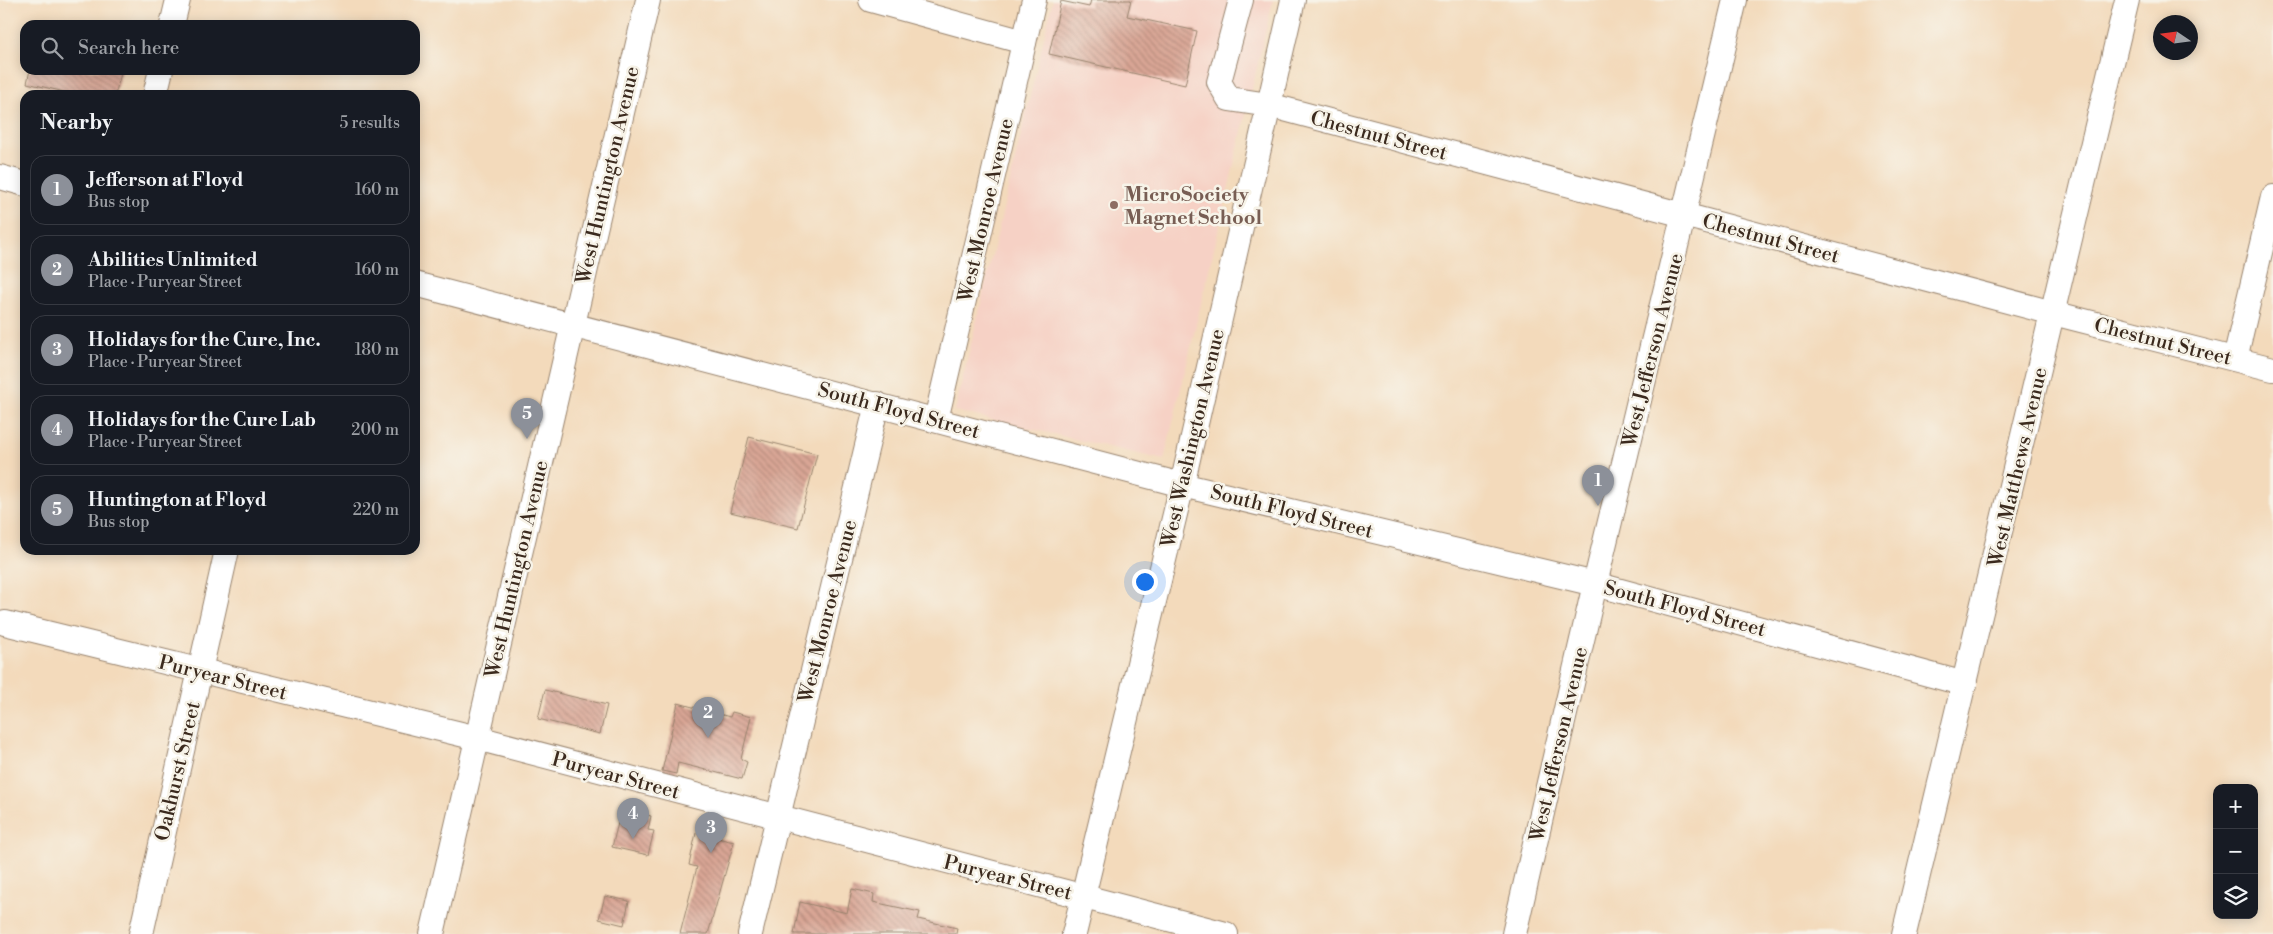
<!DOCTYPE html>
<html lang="en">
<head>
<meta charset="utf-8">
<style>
	:root { --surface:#171b24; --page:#20242c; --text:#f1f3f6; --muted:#9ea1a6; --line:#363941; --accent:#8c9099 }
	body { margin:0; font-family:"Libre Bodoni",serif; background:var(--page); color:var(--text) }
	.controls { position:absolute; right:15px; bottom:15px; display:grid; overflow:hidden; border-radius:10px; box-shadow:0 2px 12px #0003 }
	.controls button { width:45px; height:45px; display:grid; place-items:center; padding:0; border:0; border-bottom:1px solid var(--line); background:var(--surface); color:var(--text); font:25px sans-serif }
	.compass { position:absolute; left:2153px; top:15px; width:45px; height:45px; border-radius:50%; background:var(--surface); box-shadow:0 2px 12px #0003; rotate:283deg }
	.you { position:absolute; left:1144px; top:581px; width:18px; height:18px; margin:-12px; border:4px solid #fff; border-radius:50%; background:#1a73e8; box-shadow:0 0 0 8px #1a73e833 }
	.badge { display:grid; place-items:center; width:32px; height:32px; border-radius:50%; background:var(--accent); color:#fff; font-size:16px; font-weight:700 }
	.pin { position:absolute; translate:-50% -41px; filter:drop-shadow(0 1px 2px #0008) }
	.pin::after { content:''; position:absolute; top:26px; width:18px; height:15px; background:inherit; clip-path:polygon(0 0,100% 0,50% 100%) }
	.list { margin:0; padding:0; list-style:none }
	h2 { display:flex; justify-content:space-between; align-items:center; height:65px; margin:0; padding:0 20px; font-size:21px }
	h2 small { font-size:16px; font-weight:400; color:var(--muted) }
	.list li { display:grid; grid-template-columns:32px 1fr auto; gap:15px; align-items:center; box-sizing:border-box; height:70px; margin:0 10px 10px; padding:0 10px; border:1px solid var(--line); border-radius:15px }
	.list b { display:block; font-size:19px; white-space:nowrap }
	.list p { margin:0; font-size:16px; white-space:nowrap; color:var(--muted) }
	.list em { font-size:16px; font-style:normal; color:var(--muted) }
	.icon { flex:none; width:28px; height:28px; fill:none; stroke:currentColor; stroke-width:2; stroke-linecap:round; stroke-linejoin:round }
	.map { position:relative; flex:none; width:2273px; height:934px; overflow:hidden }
	.search { position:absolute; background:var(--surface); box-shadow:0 2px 12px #0003; left:20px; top:20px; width:400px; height:55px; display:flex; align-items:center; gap:12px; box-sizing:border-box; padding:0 18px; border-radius:15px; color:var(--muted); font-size:19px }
	.panel { position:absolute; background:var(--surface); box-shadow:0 2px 12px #0003; left:20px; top:90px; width:400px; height:465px; border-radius:15px }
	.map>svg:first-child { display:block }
</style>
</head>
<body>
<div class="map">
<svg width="2273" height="934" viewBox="0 0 2273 934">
	<defs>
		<pattern id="building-back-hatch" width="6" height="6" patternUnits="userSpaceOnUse" patternTransform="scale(1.25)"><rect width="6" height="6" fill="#d9a695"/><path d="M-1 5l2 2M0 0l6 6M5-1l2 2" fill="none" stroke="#b18779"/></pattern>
	</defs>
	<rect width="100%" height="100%" fill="#f7f3e8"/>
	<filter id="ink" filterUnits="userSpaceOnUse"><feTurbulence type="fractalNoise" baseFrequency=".02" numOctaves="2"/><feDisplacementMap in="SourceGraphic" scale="10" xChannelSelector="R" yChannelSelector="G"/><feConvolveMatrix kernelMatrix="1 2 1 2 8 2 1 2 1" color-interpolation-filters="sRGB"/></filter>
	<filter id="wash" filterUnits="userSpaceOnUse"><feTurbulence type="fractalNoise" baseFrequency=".0096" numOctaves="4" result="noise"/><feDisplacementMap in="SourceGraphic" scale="20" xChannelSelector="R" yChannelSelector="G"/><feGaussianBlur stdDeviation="1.12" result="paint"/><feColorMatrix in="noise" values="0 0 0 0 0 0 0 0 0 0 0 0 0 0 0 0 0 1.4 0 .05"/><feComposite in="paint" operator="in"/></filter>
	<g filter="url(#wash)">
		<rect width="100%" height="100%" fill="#f3dabb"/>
		<path fill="#f6d1c5" d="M1053,0H1273L1164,460L955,411Z"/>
		<g id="blocks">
			<g fill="url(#building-back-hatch)">
				<path d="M1091,0H1131L1127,16L1197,31L1185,85L1049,54L1061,1L1089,7Z"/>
				<path d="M30,70H122L115,95H77L27,83Z"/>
				<path d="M749,437L817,454L798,528L730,512Z"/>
				<path d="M545,690L607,705L600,734L538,719Z"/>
				<path d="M678,703L730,717L732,712L751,717L741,759L747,762L742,779L678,763L676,774L662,771Z"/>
				<path d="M624,809L651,816L648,830L654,831L648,855L612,847L618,823L621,824Z"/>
				<path d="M696,833L734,842L708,934H680L697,867L689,865Z"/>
				<path d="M852,889L874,894L873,902L920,912L918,919L957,928L956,934H794L800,902L847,913Z"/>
				<path d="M605,896L629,901L624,925L599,919Z"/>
			</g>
		</g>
	</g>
	<g filter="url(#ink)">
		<use href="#blocks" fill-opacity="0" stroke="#97826c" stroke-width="1"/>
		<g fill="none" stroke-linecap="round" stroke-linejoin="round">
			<defs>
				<g id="minor">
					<path d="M871,0L1024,42"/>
					<path d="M1241,0L1219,82L1229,99L1269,105L2053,313L2273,369"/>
					<path d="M172,25L178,0"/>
					<path d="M155,95L161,70"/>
					<path d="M0,177L25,184"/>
					<path d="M415,284L1182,485L1595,584L1965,684"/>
					<path d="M2235,359L2273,197"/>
					<path d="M936,420L1034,0"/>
					<path d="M5,623L477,738L1226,934"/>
					<path d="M141,934L227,550"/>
					<path d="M432,934L648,0"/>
					<path d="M750,934L877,404"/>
					<path d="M1074,934L1182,485L1293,0"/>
					<path d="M1514,934L1595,584L1735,0"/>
					<path d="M1904,934L2127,0"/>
				</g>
			</defs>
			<use href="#minor" stroke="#97826c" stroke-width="26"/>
			<use href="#minor" stroke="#fff" stroke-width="24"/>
		</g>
	</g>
	<circle fill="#8d6e63" stroke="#f7f3e8" stroke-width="2" cx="1114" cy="205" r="5"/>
	<g text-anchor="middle" stroke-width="5" stroke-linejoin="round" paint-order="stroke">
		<g font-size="20" fill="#3b2a1e" stroke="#f7f3e8">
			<text transform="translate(1379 135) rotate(15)" y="7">Chestnut Street</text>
			<text transform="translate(607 175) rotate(-77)" y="7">West Huntington Avenue</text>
			<text transform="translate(985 210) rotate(-77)" y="7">West Monroe Avenue</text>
			<text transform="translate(1771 238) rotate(15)" y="7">Chestnut Street</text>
			<text transform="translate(2163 341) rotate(14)" y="7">Chestnut Street</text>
			<text transform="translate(1652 350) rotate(-76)" y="7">West Jefferson Avenue</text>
			<text transform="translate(899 410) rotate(15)" y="7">South Floyd Street</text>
			<text transform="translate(1192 438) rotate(-77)" y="7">West Washington Avenue</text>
			<text transform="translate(2017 467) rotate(-77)" y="7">West Matthews Avenue</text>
			<text transform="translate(1292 511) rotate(14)" y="7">South Floyd Street</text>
			<text transform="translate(516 569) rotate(-77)" y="7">West Huntington Avenue</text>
			<text transform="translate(1685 608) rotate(15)" y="7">South Floyd Street</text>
			<text transform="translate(827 611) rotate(-76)" y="7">West Monroe Avenue</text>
			<text transform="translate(223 677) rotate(14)" y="7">Puryear Street</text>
			<text transform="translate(1558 744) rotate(-77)" y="7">West Jefferson Avenue</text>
			<text transform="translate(177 771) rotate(-77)" y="7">Oakhurst Street</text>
			<text transform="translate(616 775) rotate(15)" y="7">Puryear Street</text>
			<text transform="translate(1008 877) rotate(14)" y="7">Puryear Street</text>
		</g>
		<g font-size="20" font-weight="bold" fill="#785e54" stroke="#f7f3e8" text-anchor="start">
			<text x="1124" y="201">MicroSociety<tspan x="1124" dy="23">Magnet School</tspan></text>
		</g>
	</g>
</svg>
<div class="controls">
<button>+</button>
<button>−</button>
<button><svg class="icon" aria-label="layers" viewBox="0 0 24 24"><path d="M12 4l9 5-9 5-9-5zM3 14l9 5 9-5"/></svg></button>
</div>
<svg class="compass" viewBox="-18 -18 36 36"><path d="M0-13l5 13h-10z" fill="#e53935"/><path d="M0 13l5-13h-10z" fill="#9ea1a6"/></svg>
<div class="you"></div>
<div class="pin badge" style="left:1598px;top:506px">1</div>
<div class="pin badge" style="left:708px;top:738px">2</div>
<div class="pin badge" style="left:711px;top:853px">3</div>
<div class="pin badge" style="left:633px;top:839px">4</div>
<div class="pin badge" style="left:527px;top:439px">5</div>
<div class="search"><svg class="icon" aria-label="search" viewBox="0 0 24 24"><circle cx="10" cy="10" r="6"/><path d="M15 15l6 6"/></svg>Search here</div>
<section class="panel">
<h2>Nearby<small>5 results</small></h2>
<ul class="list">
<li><span class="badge">1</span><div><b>Jefferson at Floyd</b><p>Bus stop</p></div><em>160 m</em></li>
<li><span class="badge">2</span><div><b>Abilities Unlimited</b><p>Place · Puryear Street</p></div><em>160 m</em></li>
<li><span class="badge">3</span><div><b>Holidays for the Cure, Inc.</b><p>Place · Puryear Street</p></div><em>180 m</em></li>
<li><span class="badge">4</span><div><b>Holidays for the Cure Lab</b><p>Place · Puryear Street</p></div><em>200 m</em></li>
<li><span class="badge">5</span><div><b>Huntington at Floyd</b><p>Bus stop</p></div><em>220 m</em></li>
</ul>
</section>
</div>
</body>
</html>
